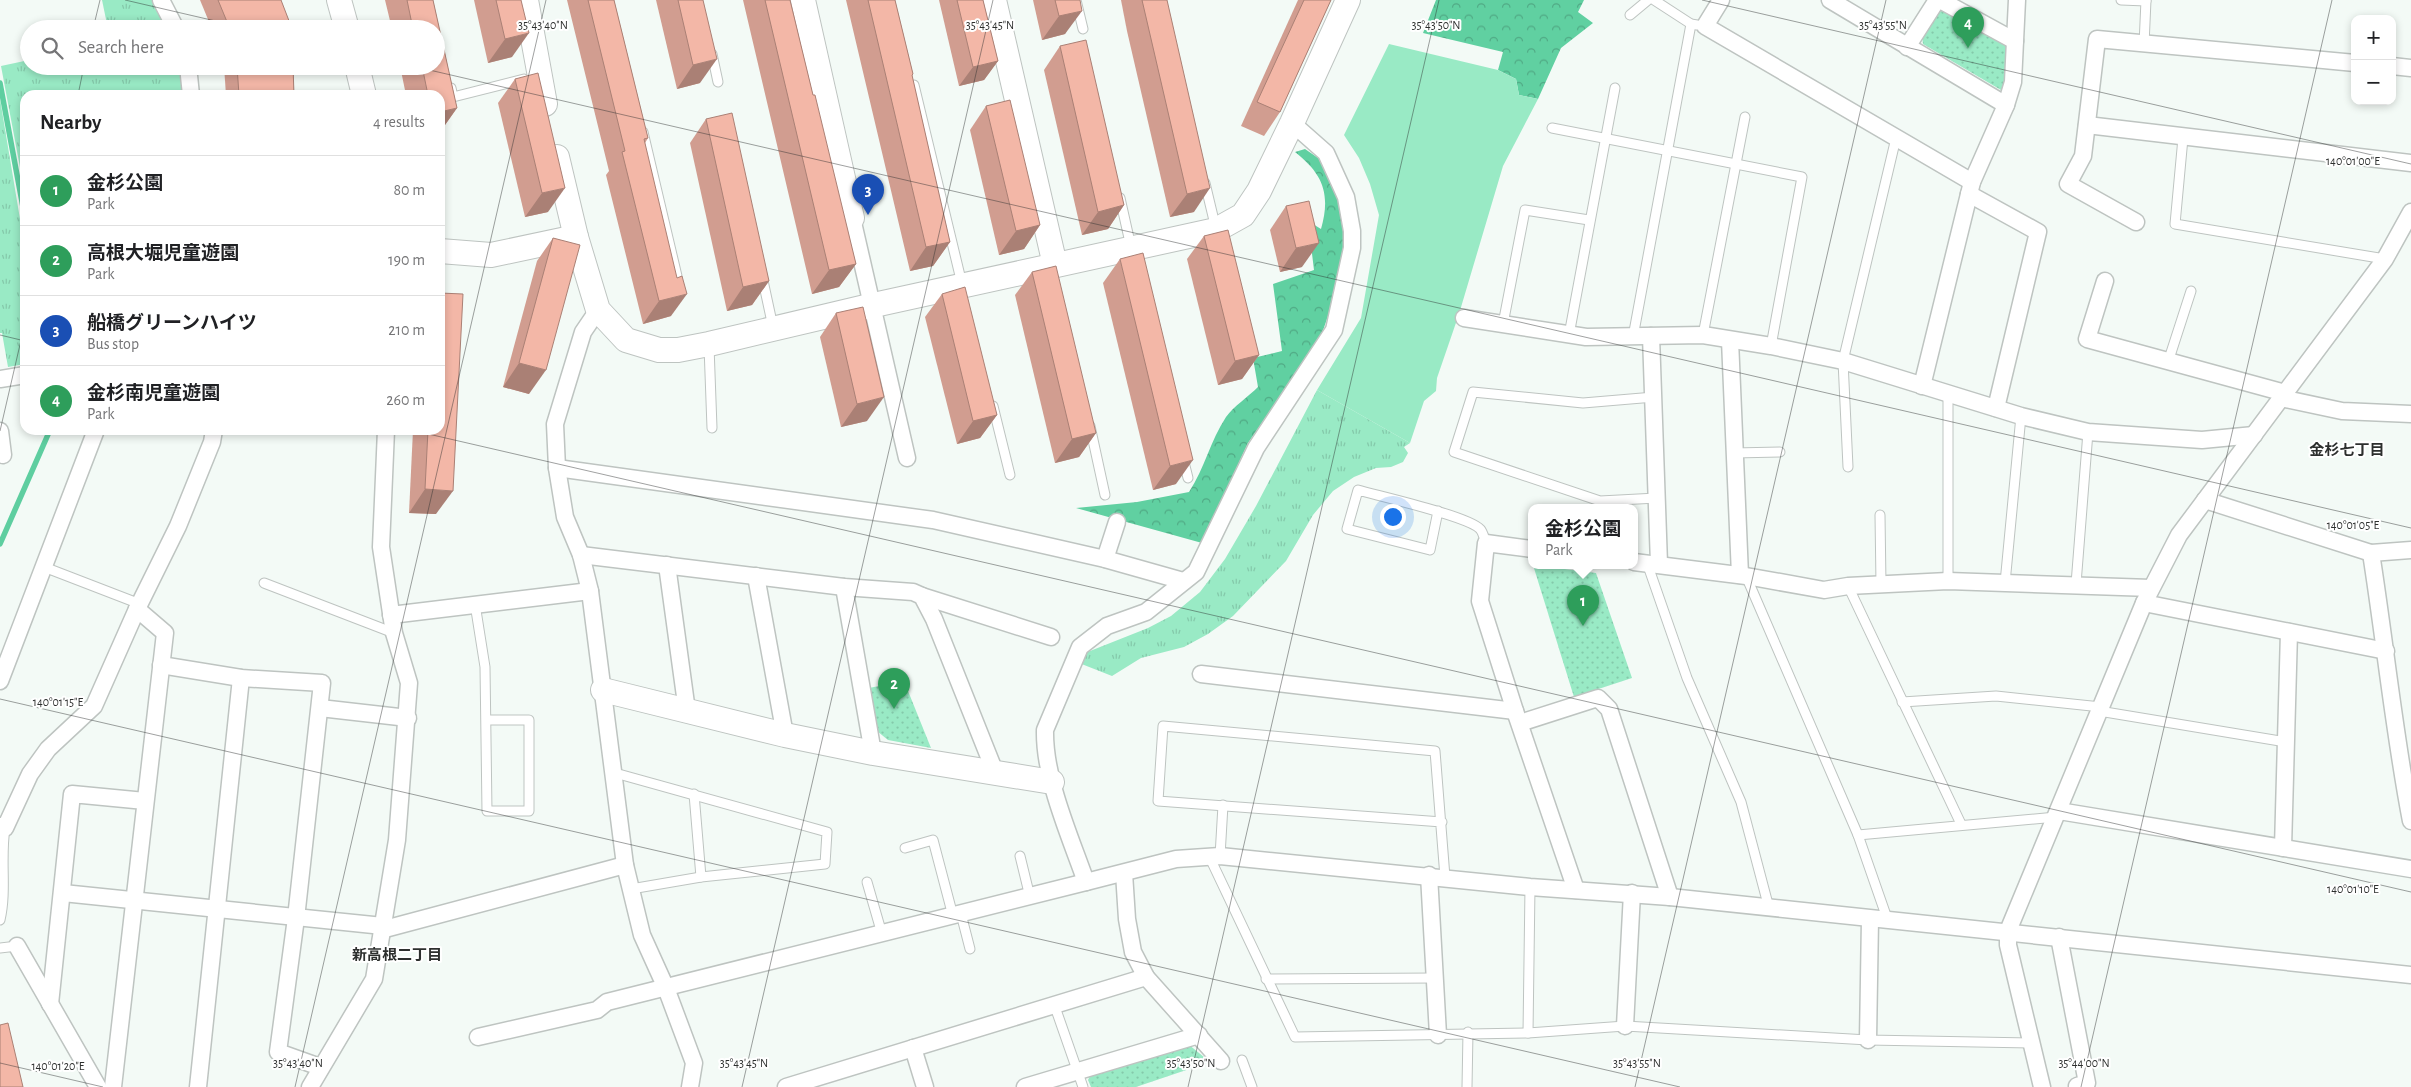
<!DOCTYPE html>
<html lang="en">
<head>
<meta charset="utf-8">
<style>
	:root { --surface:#fff; --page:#f6f6f6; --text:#202124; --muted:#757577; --line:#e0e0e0; --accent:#2563eb }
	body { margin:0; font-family:"Alegreya Sans","Noto Sans JP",sans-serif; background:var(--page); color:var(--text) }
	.controls { position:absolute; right:15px; top:15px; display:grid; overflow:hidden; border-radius:10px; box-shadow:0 2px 8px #0003 }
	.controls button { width:45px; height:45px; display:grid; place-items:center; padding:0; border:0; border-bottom:1px solid var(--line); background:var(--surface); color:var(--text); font:25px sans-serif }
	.you { position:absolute; left:1392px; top:516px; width:18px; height:18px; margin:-12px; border:4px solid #fff; border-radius:50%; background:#1a73e8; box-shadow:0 0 0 8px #1a73e833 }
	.badge { display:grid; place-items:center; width:32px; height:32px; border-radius:50%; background:var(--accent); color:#fff; font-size:16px; font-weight:700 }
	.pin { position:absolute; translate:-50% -41px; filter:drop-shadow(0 1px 2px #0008) }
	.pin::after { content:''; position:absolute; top:26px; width:18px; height:15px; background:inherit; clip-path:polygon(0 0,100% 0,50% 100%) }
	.popup { position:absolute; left:1528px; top:504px; width:110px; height:65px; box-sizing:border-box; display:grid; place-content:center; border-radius:10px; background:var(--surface); filter:drop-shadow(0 1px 4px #0005); font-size:16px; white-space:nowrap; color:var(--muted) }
	.popup b { font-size:19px; color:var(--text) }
	.popup::after { content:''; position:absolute; left:50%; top:100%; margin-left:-10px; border:10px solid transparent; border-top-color:var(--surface) }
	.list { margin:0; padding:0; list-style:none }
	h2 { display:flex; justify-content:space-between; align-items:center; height:65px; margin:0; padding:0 20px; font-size:21px }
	h2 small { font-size:16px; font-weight:400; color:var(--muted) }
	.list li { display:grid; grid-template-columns:32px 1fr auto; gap:15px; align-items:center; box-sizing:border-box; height:70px; padding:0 20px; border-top:1px solid var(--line) }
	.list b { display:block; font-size:19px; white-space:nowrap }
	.list p { margin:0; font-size:16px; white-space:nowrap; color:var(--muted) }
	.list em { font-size:16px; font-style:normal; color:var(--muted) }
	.icon { flex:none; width:28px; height:28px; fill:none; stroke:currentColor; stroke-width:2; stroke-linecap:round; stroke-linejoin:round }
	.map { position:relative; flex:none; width:2411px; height:1087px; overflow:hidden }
	.search { position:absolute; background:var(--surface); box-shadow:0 2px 8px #0003; left:20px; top:20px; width:425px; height:55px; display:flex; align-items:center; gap:12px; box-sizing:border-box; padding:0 18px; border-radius:28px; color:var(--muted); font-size:19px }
	.panel { position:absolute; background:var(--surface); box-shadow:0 2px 8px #0003; left:20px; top:90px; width:425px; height:345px; border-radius:15px }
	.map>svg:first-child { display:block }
</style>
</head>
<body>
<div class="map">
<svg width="2411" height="1087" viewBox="0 0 2411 1087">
	<defs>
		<pattern id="grass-tufts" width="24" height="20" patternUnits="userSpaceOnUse" patternTransform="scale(1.25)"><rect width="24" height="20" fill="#99eac5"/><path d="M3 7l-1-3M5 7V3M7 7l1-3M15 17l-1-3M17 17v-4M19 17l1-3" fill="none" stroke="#84c9aa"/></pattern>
		<pattern id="forest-crowns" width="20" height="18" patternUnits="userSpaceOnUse" patternTransform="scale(1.25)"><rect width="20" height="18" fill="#60d0a1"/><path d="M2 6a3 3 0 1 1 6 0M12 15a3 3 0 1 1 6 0" fill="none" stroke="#50a984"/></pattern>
		<pattern id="park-dots" width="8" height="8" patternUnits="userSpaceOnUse" patternTransform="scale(1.25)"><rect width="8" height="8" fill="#99eac5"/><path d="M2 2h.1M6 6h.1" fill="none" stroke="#84c9aa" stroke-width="1.8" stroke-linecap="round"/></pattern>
	</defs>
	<rect width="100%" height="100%" fill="#f3faf6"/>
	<g fill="url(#grass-tufts)">
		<path d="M102,0H156L165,20L161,27L108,29Z"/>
		<path d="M29,60V66H184L186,95H25V194L1,66Z"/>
		<path d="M0,99L25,249V364L8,367L2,333H0Z"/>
		<path d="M1317,390L1410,443L1404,447L1408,453L1403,462L1391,467L1376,468L1354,477L1333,491L1313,515L1286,561L1233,616L1208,634L1184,647L1141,658L1112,676L1079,663L1085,653L1148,628L1171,616L1200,592L1225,559L1256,506Z"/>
	</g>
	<g fill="url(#forest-crowns)">
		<path d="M1436,0H1584L1578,12L1593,23L1561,48L1538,99L1519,95L1516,79L1498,70L1503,52L1423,33Z"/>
		<path d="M1305,149L1321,160L1342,199L1345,231L1343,273L1320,339L1248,443L1202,543L1076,508L1137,502L1189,492C1205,468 1210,441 1226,417C1234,406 1248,397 1258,387L1253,358L1282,351L1273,284L1314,270L1308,221L1321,229C1331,194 1323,174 1295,152Z"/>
	</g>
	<g fill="url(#park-dots)">
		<path d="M1944,9L2005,44L2008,51V86L2001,90L1923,44L1922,35L1936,12Z"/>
		<path d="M1533,565L1596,573L1632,678L1574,697Z"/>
		<path d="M904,681L931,748L888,740L877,731L869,688Z"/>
		<path d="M1188,1044L1210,1062L1136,1087H1091L1088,1080L1092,1072Z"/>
	</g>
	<path fill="#99eac5" d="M1389,44L1498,70L1516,79L1519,95L1538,99L1503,166L1459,314L1437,378L1436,391L1424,401L1410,443L1317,390L1361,318L1379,215L1370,184L1359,158L1344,135Z"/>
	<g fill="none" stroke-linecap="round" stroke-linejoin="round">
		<g stroke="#5ecea0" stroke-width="5.5">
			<path d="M0,83L25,218"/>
			<path d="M0,544L50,430"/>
		</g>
		<defs>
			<g id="lane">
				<path d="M1076,0L1083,29"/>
				<path d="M1654,0L1691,24L1697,25"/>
				<path d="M2121,0L2146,1"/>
				<path d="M1630,15L1648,0"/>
				<path d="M2144,45L2146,0"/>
				<path d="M712,54L718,82"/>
				<path d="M914,85L962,284"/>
				<path d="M451,88L453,97L524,79"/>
				<path d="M1552,128L1802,177L1771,346"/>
				<path d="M643,132L677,276"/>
				<path d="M2183,138L2175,224L2385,259"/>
				<path d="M1205,183L1216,229"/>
				<path d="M1120,198L1131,247"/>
				<path d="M762,276L773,327"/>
				<path d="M1503,324L1525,210L1589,220"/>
				<path d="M1569,335L1615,88"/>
				<path d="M1703,335L1745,117"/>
				<path d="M1633,337L1691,24"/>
				<path d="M709,346L712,428"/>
				<path d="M2168,362L2191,291"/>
				<path d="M1654,397L1583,403L1473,392L1454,452L1600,501L1657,498"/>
				<path d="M993,406L1010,475"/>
				<path d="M1090,426L1105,495"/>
				<path d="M1734,453L1780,452"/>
				<path d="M1183,458L1188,478"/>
				<path d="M1848,467L1843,361L1896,138"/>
				<path d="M1438,511L1430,550L1347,529L1358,490C1379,496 1468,516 1480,529C1483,532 1484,538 1486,543"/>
				<path d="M1880,515L1881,584"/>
				<path d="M1647,563L1687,678L1741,802L1769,908"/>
				<path d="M44,567L140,604"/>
				<path d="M1746,576L1858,835L1888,921"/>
				<path d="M1948,581V394"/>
				<path d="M264,583L394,633"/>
				<path d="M2005,583L2021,416"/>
				<path d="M2076,584L2088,432"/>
				<path d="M1848,586L1961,824"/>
				<path d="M475,604L485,667L487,811H529V720H486"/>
				<path d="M1902,702L1996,696L2101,707"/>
				<path d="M2099,711L2286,742"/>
				<path d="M615,773L827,832L825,864L701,877L631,889"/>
				<path d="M694,794L701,877"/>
				<path d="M1442,822L1158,801L1163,726L1435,751L1445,877"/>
				<path d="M1858,835L2056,817"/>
				<path d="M905,848L933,840L953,916"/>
				<path d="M1020,856L1030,897"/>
				<path d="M1209,856L1295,1037L1528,1033L1625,1026L1868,1040L2031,1043"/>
				<path d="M1220,856L1223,805"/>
				<path d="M867,882L882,934"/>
				<path d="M961,914L970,949"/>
				<path d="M0,920C7,890 0,859 5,828"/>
				<path d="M0,948L17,946"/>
				<path d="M1266,979L1435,978"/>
				<path d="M1054,1004L1083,1087"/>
				<path d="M1528,1033L1530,887"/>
				<path d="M1242,1060L1252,1087"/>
				<path d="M1467,1087L1468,1032"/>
			</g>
			<g id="street">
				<path d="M161,0L176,29"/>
				<path d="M1721,0L1705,26L1972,182"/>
				<path d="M1830,0L2006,105"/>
				<path d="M1940,0L2015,41"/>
				<path d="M1907,47L1937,0"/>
				<path d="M188,66L191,95"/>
				<path d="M2392,66L2411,68"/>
				<path d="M1292,123L1326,153L1346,197L1352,231V248L1334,330L1256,448L1196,572L1146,612L1107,626L1080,647L1045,730C1044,779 1070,836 1086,882L1176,859L1220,856L1530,887L1670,897L2411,975"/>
				<path d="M2087,125L2411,163"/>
				<path d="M1969,194L2038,232L1996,408"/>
				<path d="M852,218L907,458"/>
				<path d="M2136,222L2068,184L2083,156L2097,39L2355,63"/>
				<path d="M2105,281L2087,339L2285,393"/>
				<path d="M598,310L583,332L555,424L557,468L565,517L581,555L590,591L625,865L642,935L666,988L694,1063L690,1087"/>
				<path d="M1464,318L1586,337L1703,335L1771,346L1843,361L2021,416L2088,432L2202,440L2254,435"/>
				<path d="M1651,336L1659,564"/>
				<path d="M1730,340L1740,575"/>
				<path d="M0,379L25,375"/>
				<path d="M1922,386L1972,182L2006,105L2013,82L2017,0"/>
				<path d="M2281,398L2342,411L2411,414"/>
				<path d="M0,431L3,455"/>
				<path d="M557,468L933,520L1105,559L1183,581"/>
				<path d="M2205,500L2371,553L2411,550"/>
				<path d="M1532,549L1486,543L1480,601L1515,711L1576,890"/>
				<path d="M2371,553C2385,642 2394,733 2411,821"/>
				<path d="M581,555L844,587L913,592L922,596L934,619L995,772"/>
				<path d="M1105,559L1117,522"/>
				<path d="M1634,562L1746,576L1824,590L1848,586L1948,581L2151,588"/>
				<path d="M667,565L687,711"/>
				<path d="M756,576L785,735"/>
				<path d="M844,587L873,753"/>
				<path d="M922,596L1051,637"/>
				<path d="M2144,603L2386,651"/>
				<path d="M391,615L590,591"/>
				<path d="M161,665L241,678L322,683L296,918L278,1052L320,1067"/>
				<path d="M1201,674L1515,711"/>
				<path d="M0,681L96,430"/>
				<path d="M320,708L408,718"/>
				<path d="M1520,723L1598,698L1609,709L1670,897"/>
				<path d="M2059,811L2411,869"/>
				<path d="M0,826L5,828L30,774L48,749L94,706L137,609L178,526L212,442L214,430"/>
				<path d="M2283,848L2289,632"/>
				<path d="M1124,873L1127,919L1133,952L1146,977L1221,1061"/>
				<path d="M1429,875L1438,1035"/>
				<path d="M63,893L383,926"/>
				<path d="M381,930L625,865"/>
				<path d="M2059,937L2087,1083L2077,1086"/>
				<path d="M17,946L98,1087"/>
				<path d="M50,1004L72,794L145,801"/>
				<path d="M1625,1026L1632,893"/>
				<path d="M478,1037L597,1010L607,1002L1086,882"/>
				<path d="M1868,1040L1870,919"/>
				<path d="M913,1048L925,1087"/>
				<path d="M113,1087L165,633L137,609"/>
				<path d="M198,1087L241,678"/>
				<path d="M310,1087L374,979L397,840L409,683L394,633L381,547L386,430"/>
				<path d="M786,1087L1146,977"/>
				<path d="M1025,1087L1199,1035"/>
				<path d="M2042,1087L2008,945V931L2144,603L2179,535L2385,259L2411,212"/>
			</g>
			<g id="secondary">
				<path d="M339,0L347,29"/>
				<path d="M526,0L545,104"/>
				<path d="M803,0L852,218"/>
				<path d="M994,0L1055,265"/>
				<path d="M357,66L364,95"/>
				<path d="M557,157L576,237L598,310L626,340L659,350H678L709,344L874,305L1216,230L1243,215L1259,191L1292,123L1348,0"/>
				<path d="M440,251L491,255L576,237"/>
				<path d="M603,690L785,735L873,753L1052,782"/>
			</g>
		</defs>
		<use href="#lane" stroke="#bec4c1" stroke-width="11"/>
		<use href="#street" stroke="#bec4c1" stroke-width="19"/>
		<use href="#secondary" stroke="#bec4c1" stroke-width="26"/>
		<use href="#lane" stroke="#fff" stroke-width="9"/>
		<use href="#street" stroke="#fff" stroke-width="16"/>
		<use href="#secondary" stroke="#fff" stroke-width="24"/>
	</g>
	<g fill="#d19d90">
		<path d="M200,0H281L291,29H212Z"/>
		<path d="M385,0H433L457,108L440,132V95H406L400,66H436V29H392Z"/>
		<path d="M474,0H521L512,57L488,63Z"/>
		<path d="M567,0H614L648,138L645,143L671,316L643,324L606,175L609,171Z"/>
		<path d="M656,0H703L700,83L677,89Z"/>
		<path d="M743,0H790L813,95L856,264L839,287L812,294Z"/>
		<path d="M846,0H895L913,74L912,76L950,242L933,266L910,271Z"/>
		<path d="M939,0H983L998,61L984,80L959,86Z"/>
		<path d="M1033,0H1080L1065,34L1042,40Z"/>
		<path d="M1121,0H1167L1194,212L1170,217L1127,31Z"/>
		<path d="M1298,0H1331L1280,112L1264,136L1241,126Z"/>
		<path d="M1060,46L1124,205L1108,229L1082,235L1044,70Z"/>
		<path d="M224,66H293L294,95H226Z"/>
		<path d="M515,79L548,212L525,217L498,103Z"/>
		<path d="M986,106L1040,225L1024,249L999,255L970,130Z"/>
		<path d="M706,119L769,281L752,305L727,311L690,143Z"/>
		<path d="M1286,206L1302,267L1280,272L1270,230Z"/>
		<path d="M1204,236L1259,355L1242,379L1218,385L1187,259Z"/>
		<path d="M553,238L529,394L503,387L537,261Z"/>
		<path d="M1120,259L1176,484L1153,490L1103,283Z"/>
		<path d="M1032,272L1096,433L1079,457L1055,463L1015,295Z"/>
		<path d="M942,294L997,415L980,438L957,444L925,317Z"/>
		<path d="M836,313L867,421L841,427L820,337Z"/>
		<path d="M413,430H440L436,514L409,513Z"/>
	</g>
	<g fill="#aa8075">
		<path d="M1082,11L1065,34L1042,40L1059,16Z"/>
		<path d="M529,33L512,57L488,63L505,39Z"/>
		<path d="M717,59L700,83L677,89L693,65Z"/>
		<path d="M998,61L984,80L959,86L973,67Z"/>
		<path d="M457,108L440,132V112Z"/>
		<path d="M565,188L548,212L525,217L542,193Z"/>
		<path d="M1210,188L1194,212L1170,217L1187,194Z"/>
		<path d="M1124,205L1108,229L1082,235L1098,212Z"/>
		<path d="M1040,225L1024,249L999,255L1016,231Z"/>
		<path d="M950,242L933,266L910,271L926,247Z"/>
		<path d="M1319,243L1302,267L1280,272L1296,248Z"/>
		<path d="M856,264L839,287L812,294L829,270Z"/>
		<path d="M769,281L752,305L727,311L743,287Z"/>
		<path d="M687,294L671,316L643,324L659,301Z"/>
		<path d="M1259,355L1242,379L1218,385L1235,361Z"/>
		<path d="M519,363L546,370L529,394L503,387Z"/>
		<path d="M884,397L867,421L841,427L857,404Z"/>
		<path d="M997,415L980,438L957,444L973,421Z"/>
		<path d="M1096,433L1079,457L1055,463L1072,439Z"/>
		<path d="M1193,460L1176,484L1153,490L1170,466Z"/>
		<path d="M425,489L453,491L436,514L409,513Z"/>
	</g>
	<g fill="#f3b7a7" stroke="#aa8075">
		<path d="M218,0H281L291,26V29H230Z"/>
		<path d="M407,0H433L457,108L440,112V95H428L422,66H436V29H413Z"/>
		<path d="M496,0H521L529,33L505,39Z"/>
		<path d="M588,0H614L648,138L644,139L677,278L682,276L687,294L659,301L622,152L625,151Z"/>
		<path d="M678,0H703L717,59L693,65Z"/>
		<path d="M765,0H790L813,95H815L856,264L829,270Z"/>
		<path d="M868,0H895L913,74L912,75L950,242L926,247Z"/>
		<path d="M957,0H983L998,61L973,67Z"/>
		<path d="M1055,0H1080L1082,11L1059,16Z"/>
		<path d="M1142,0H1167L1210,188L1187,194Z"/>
		<path d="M1304,0H1331L1280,112L1257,102Z"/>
		<path d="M1086,40L1124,205L1098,212L1060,46Z"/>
		<path d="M237,66H293L294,95H239Z"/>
		<path d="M538,73L565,188L542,193L515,79Z"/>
		<path d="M1010,100L1040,225L1016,231L986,106Z"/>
		<path d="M732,113L769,281L743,287L706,119Z"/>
		<path d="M1309,201L1319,243L1296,248L1286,206Z"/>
		<path d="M1228,230L1259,355L1235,361L1204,236Z"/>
		<path d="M553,238L580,245L546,370L519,363Z"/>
		<path d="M1143,253L1193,460L1170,466L1120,259Z"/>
		<path d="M1056,266L1096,433L1072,439L1032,272Z"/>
		<path d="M965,287L997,415L973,421L942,294Z"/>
		<path d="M440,293L463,294L453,491L425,489L428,430H440Z"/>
		<path d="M863,307L884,397L857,404L836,313Z"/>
		<path d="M8,1023L23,1087H0V1025Z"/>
	</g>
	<path fill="none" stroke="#2d2f2e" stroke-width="1" stroke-opacity="0.45" d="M125,0L250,29M1702,0L2411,164M93,29L100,0M412,66L2411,528M78,95L84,66M0,335L25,341M411,430L2411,892M0,431L25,323M0,699L1680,1087M0,1063L103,1087M295,1087L546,0M742,1087L993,0M1188,1087L1439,0M1635,1087L1886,0M2081,1087L2332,0"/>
	<g text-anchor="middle" stroke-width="4" stroke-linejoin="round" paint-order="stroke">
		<g font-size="15" font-weight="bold" fill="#2d2f2e" stroke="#fff">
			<text x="2347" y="455">金杉七丁目</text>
			<text x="397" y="960">新高根二丁目</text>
		</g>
	</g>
	<g font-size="12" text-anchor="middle" fill="#2d2f2e" stroke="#fff" stroke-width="4" stroke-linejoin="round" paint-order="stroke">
		<text x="543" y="29">35°43'40"N</text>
		<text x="990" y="29">35°43'45"N</text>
		<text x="1436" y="29">35°43'50"N</text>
		<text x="1883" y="29">35°43'55"N</text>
		<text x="2353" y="165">140°01'00"E</text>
		<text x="2353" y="529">140°01'05"E</text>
		<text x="58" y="706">140°01'15"E</text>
		<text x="2353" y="893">140°01'10"E</text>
		<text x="298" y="1067">35°43'40"N</text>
		<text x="744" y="1067">35°43'45"N</text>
		<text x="1191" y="1067">35°43'50"N</text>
		<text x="1637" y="1067">35°43'55"N</text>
		<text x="2084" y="1067">35°44'00"N</text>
		<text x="58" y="1070">140°01'20"E</text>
	</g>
</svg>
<div class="controls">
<button>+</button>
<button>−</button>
</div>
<div class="you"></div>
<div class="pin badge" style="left:1583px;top:626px;background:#2e9e5b">1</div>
<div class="popup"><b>金杉公園</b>Park</div>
<div class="pin badge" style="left:894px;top:709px;background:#2e9e5b">2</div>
<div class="pin badge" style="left:868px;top:215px;background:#1a4fb4">3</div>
<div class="pin badge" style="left:1968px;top:48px;background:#2e9e5b">4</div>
<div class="search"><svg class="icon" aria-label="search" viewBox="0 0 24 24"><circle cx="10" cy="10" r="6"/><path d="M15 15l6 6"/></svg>Search here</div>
<section class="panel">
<h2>Nearby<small>4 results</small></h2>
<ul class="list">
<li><span class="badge" style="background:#2e9e5b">1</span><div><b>金杉公園</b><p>Park</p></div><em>80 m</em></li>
<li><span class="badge" style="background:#2e9e5b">2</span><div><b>高根大堀児童遊園</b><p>Park</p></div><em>190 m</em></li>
<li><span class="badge" style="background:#1a4fb4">3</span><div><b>船橋グリーンハイツ</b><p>Bus stop</p></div><em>210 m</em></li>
<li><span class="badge" style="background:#2e9e5b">4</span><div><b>金杉南児童遊園</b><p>Park</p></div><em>260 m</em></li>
</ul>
</section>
</div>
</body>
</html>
